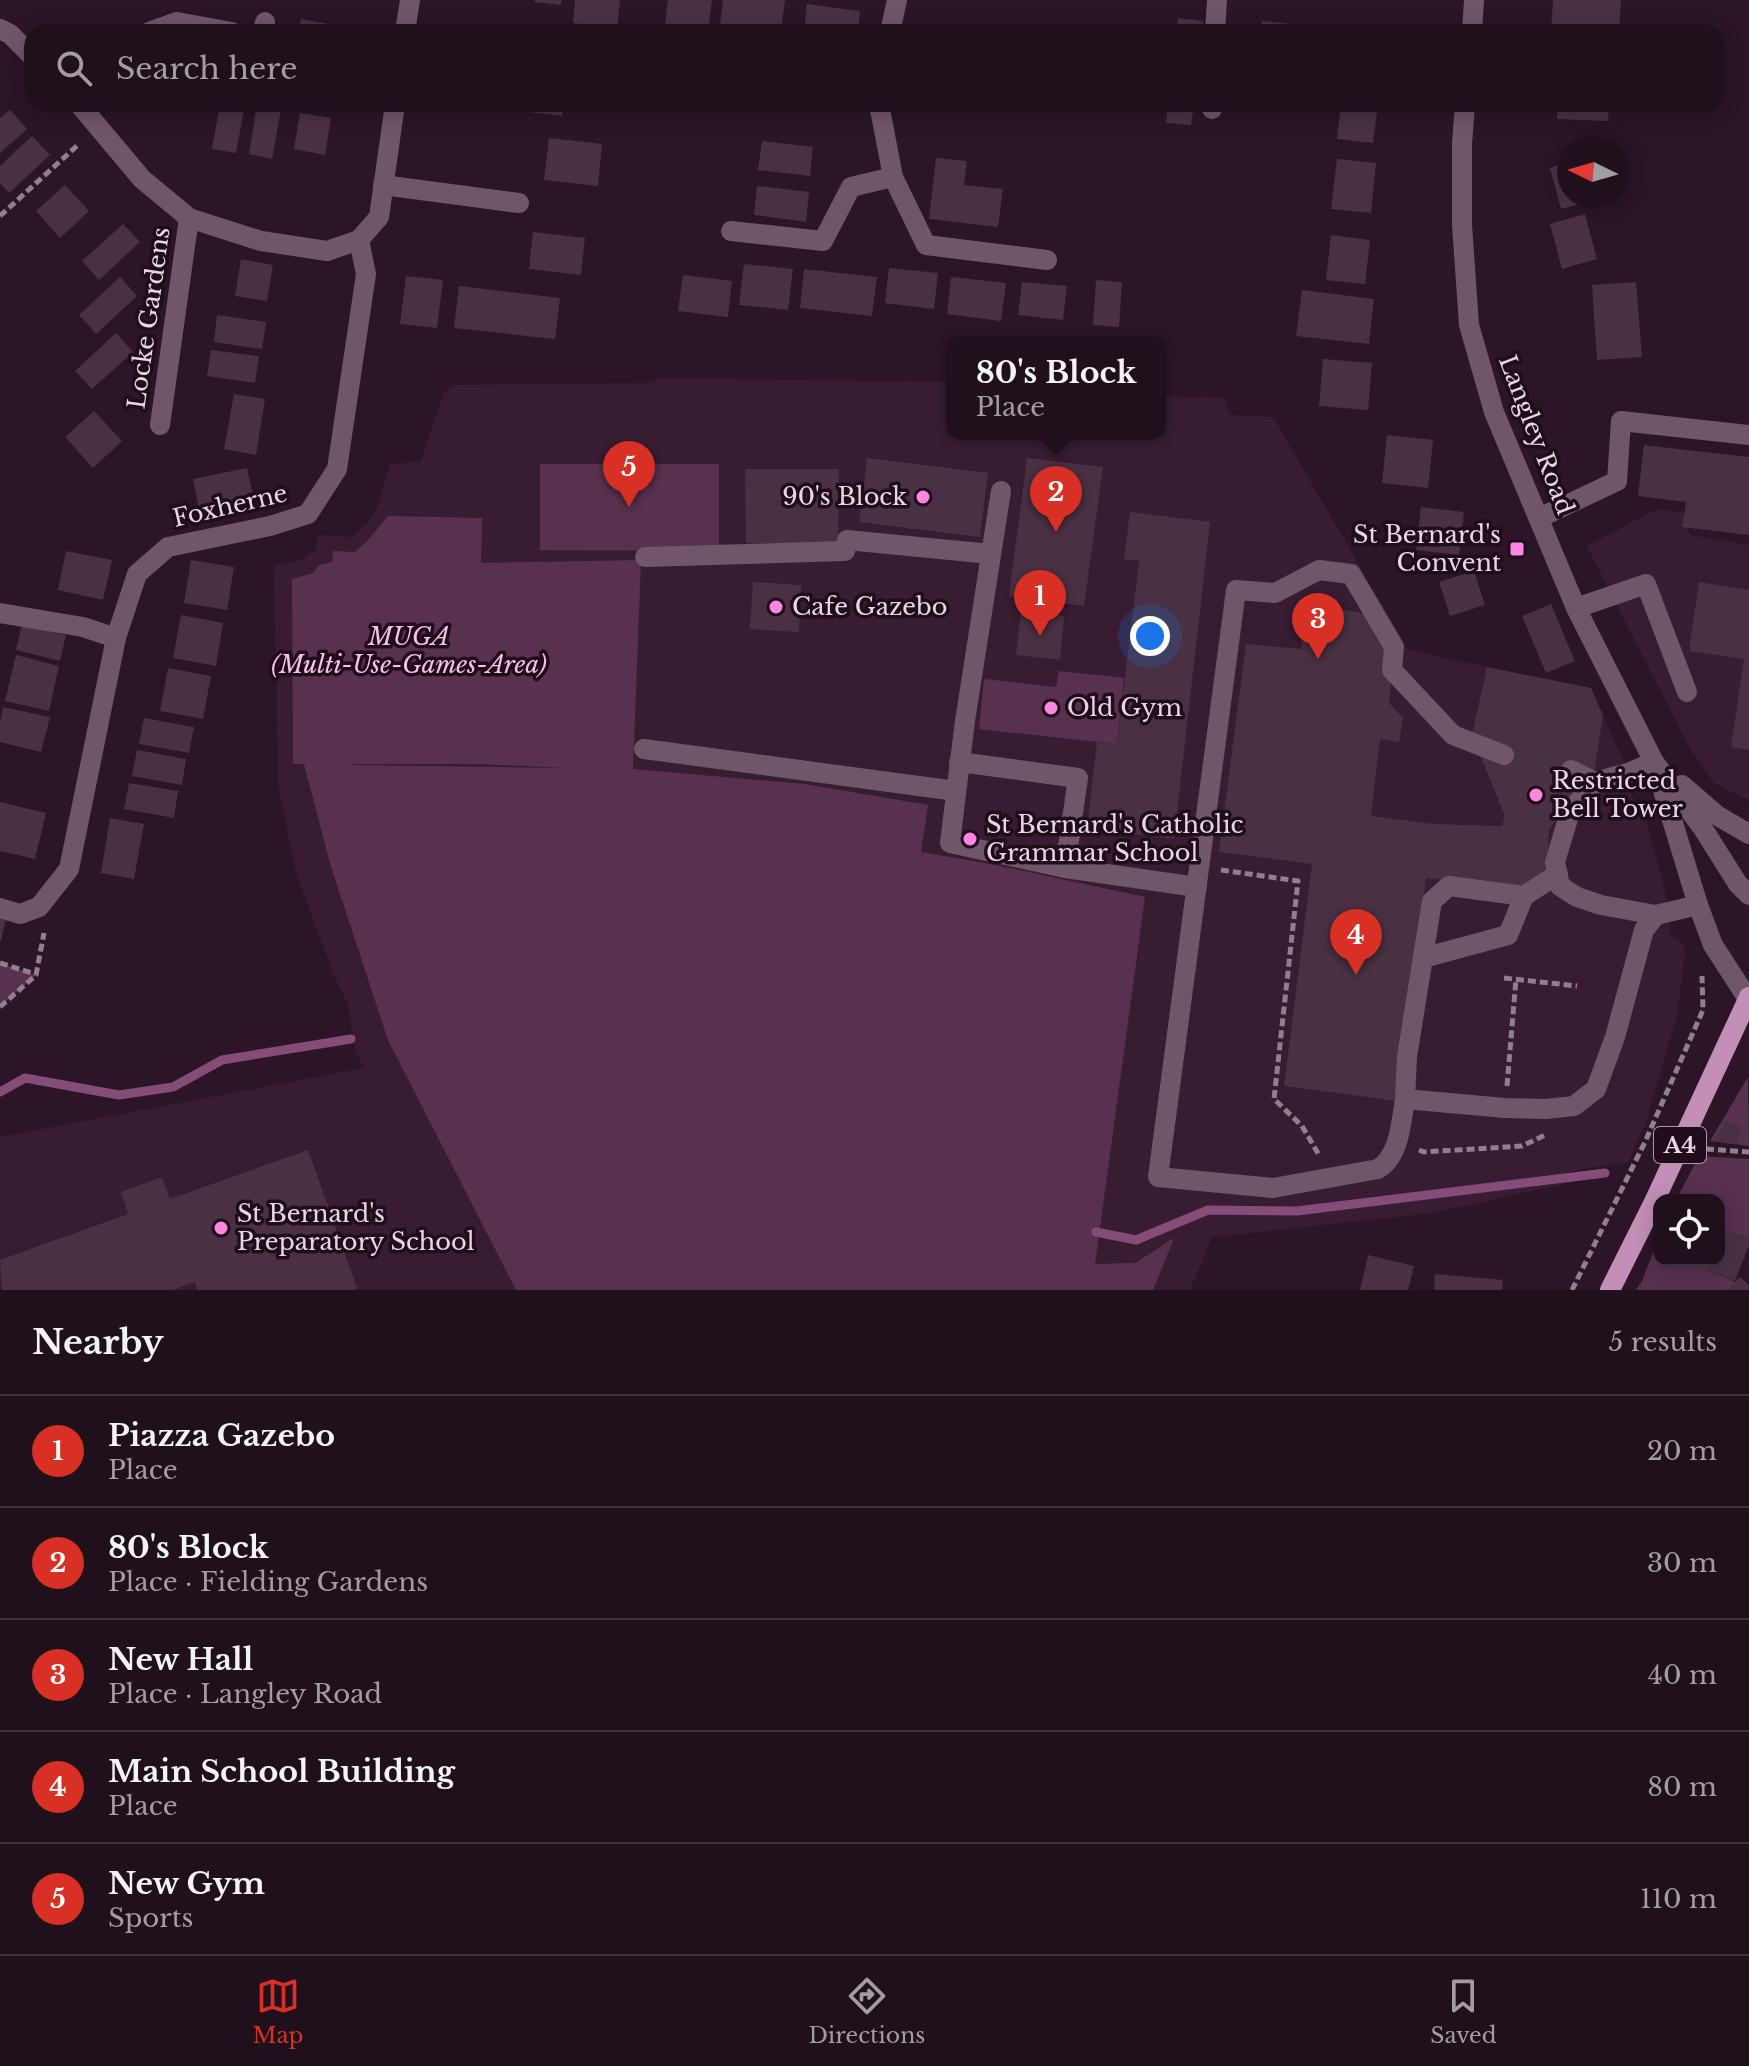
<!DOCTYPE html>
<html lang="en">
<head>
<meta charset="utf-8">
<style>
	:root { --surface:#20101c; --page:#2d1e29; --text:#f1f3f6; --muted:#a29da3; --line:#3d303b; --accent:#d93025 }
	body { margin:0; font-family:"Libre Baskerville",serif; background:var(--page); color:var(--text) }
	.controls { position:absolute; right:24px; bottom:24px; display:grid; overflow:hidden; border-radius:16px; box-shadow:0 4px 20px #0003 }
	.controls button { width:72px; height:72px; display:grid; place-items:center; padding:0; border:0; border-bottom:2px solid var(--line); background:var(--surface); color:var(--text); font:40px sans-serif }
	.compass { position:absolute; left:1557px; top:136px; width:72px; height:72px; border-radius:50%; background:var(--surface); box-shadow:0 4px 20px #0003; rotate:275deg }
	.you { position:absolute; left:1150px; top:636px; width:28px; height:28px; margin:-20px; border:6px solid #fff; border-radius:50%; background:#1a73e8; box-shadow:0 0 0 12px #1a73e833 }
	.badge { display:grid; place-items:center; width:52px; height:52px; border-radius:50%; background:var(--accent); color:#fff; font-size:26px; font-weight:700 }
	.pin { position:absolute; translate:-50% -66px; filter:drop-shadow(0 2px 4px #0008) }
	.pin::after { content:''; position:absolute; top:42px; width:28px; height:24px; background:inherit; clip-path:polygon(0 0,100% 0,50% 100%) }
	.popup { position:absolute; left:946px; top:336px; width:220px; height:104px; box-sizing:border-box; display:grid; place-content:center; border-radius:16px; background:var(--surface); filter:drop-shadow(0 2px 6px #0005); font-size:26px; white-space:nowrap; color:var(--muted) }
	.popup b { font-size:30px; color:var(--text) }
	.popup::after { content:''; position:absolute; left:50%; top:100%; margin-left:-16px; border:16px solid transparent; border-top-color:var(--surface) }
	.list { margin:0; padding:0; list-style:none }
	h2 { display:flex; justify-content:space-between; align-items:center; height:104px; margin:0; padding:0 32px; font-size:34px }
	h2 small { font-size:26px; font-weight:400; color:var(--muted) }
	.list li { display:grid; grid-template-columns:52px 1fr auto; gap:24px; align-items:center; box-sizing:border-box; height:112px; padding:0 32px; border-top:2px solid var(--line) }
	.list b { display:block; font-size:30px; white-space:nowrap }
	.list p { margin:0; font-size:26px; white-space:nowrap; color:var(--muted) }
	.list em { font-size:26px; font-style:normal; color:var(--muted) }
	.icon { flex:none; width:44px; height:44px; fill:none; stroke:currentColor; stroke-width:2; stroke-linecap:round; stroke-linejoin:round }
	.map { position:relative; flex:none; width:1749px; height:1290px; overflow:hidden }
	.search { position:absolute; background:var(--surface); box-shadow:0 4px 20px #0003; left:24px; right:24px; top:24px; height:88px; display:flex; align-items:center; gap:20px; box-sizing:border-box; padding:0 28px; border-radius:24px; color:var(--muted); font-size:30px }
	.sheet { height:664px; background:var(--surface) }
	nav { display:flex; justify-content:space-around; align-items:center; box-sizing:border-box; height:112px; border-top:2px solid var(--line); background:var(--surface); font-size:22px; color:var(--muted) }
	nav a { display:grid; justify-items:center; gap:4px }
	nav .on { color:var(--accent) }
	.map>svg:first-child { display:block }
</style>
</head>
<body>
<div class="map">
<svg width="1749" height="1290" viewBox="0 0 1749 1290">
	<rect width="100%" height="100%" fill="#2b1526"/>
	<g fill="#381d32">
		<path d="M656,378L952,382V434H1160V396L1224,398L1230,415L1273,417L1408,649L1592,691L1631,778L1632,797L1643,807L1666,895L1671,936L1679,940L1683,945L1685,955L1677,1016L1646,1122L1628,1163L1587,1168L1566,1173L1563,1184L1433,1213L1212,1237L1190,1290H0V1137L364,1068L356,1053L348,1005L333,973L295,870L278,784L274,566L304,559L309,553L317,550V535L352,537L368,522L377,508L390,464L420,462L444,393L452,385L654,383Z"/>
		<path d="M1657,509L1683,512L1690,535L1749,545V801L1714,783L1689,747L1587,546Z"/>
	</g>
	<g fill="#58314f" fill-rule="evenodd">
		<path d="M540,464H719V551L540,550Z"/>
		<path d="M388,516L482,518L481,563L641,560L633,769L804,784L928,805L921,852L996,865L1145,897L1095,1264L1135,1263L1174,1238L1153,1290H516L388,1040L331,867L304,764H293L292,579L313,573L318,566L332,562L333,551L355,552L368,540ZM353,764H479L567,768L354,765Z"/>
		<path d="M1059,671L1124,678L1117,744L979,729L984,679L1056,687Z"/>
		<path d="M0,963L36,975L0,1007Z"/>
		<path d="M1748,1077L1749,1146L1710,1141Z"/>
		<path d="M1699,1156L1749,1159V1239L1723,1229L1719,1240V1200H1676Z"/>
		<path d="M1659,1237V1260H1711L1707,1270L1736,1282L1729,1290H1636L1642,1281Z"/>
	</g>
	<g fill="none" stroke-linecap="round" stroke-linejoin="round">
		<g stroke="#844c77" stroke-width="9">
			<path d="M0,1092L25,1078L119,1095L173,1087L222,1060L351,1039"/>
			<path d="M1096,1232L1136,1240L1208,1210L1297,1211L1605,1173"/>
		</g>
	</g>
	<g fill="#493143">
		<path d="M535,0H561V5L535,2Z"/>
		<path d="M575,0H620L617,29L573,23Z"/>
		<path d="M668,0H712L708,32H664Z"/>
		<path d="M723,0H785L781,32H719Z"/>
		<path d="M1553,0H1621L1619,32H1551Z"/>
		<path d="M807,4L860,11L858,32H804Z"/>
		<path d="M1178,18L1203,21L1202,32H1176Z"/>
		<path d="M301,19L333,25L332,32H299Z"/>
		<path d="M1262,21L1328,28V32H1260Z"/>
		<path d="M1017,25L1061,30V32H1016Z"/>
		<path d="M939,27L965,30L964,32H939Z"/>
		<path d="M150,104H184L183,111L150,106Z"/>
		<path d="M220,104H245L236,153L212,149Z"/>
		<path d="M257,104H282L272,159L249,154Z"/>
		<path d="M503,104H564L562,116L503,109Z"/>
		<path d="M1168,104H1194L1191,125L1166,123Z"/>
		<path d="M1341,104H1378L1373,143L1337,139Z"/>
		<path d="M1557,104H1609L1608,121L1557,119Z"/>
		<path d="M10,110L27,129L0,153V118Z"/>
		<path d="M300,113L331,118L325,155L294,149Z"/>
		<path d="M32,136L50,155L9,193L0,183V166Z"/>
		<path d="M549,138L602,144L598,186L544,180Z"/>
		<path d="M762,141L813,147L810,176L758,170Z"/>
		<path d="M936,158L967,161L964,185L1003,189L998,227L929,219Z"/>
		<path d="M1337,159L1376,163L1371,213L1331,209Z"/>
		<path d="M1569,162V196H1598L1599,199L1561,209L1550,168Z"/>
		<path d="M65,185L89,211L60,238L36,211Z"/>
		<path d="M757,186L809,192L806,222L754,215Z"/>
		<path d="M1585,214L1597,259L1562,269L1550,224Z"/>
		<path d="M123,224L140,242L99,280L82,261Z"/>
		<path d="M533,232L585,238L581,275L529,269Z"/>
		<path d="M1331,235L1370,240L1365,284L1326,280Z"/>
		<path d="M241,259L273,265L267,301L235,296Z"/>
		<path d="M744,264L793,269L788,310L739,305Z"/>
		<path d="M889,268L938,273L934,309L885,303Z"/>
		<path d="M804,269L877,277L872,316L800,308Z"/>
		<path d="M683,275L732,281L728,317L678,311Z"/>
		<path d="M406,276L443,280L437,328L400,324Z"/>
		<path d="M120,277L137,296L96,334L79,315Z"/>
		<path d="M951,277L1006,283L1001,321L947,314Z"/>
		<path d="M1096,280L1122,282L1119,327L1093,325Z"/>
		<path d="M1022,282L1067,286L1063,320L1018,315Z"/>
		<path d="M1636,282L1642,357L1597,360L1592,285Z"/>
		<path d="M459,286L560,298L555,339L454,328Z"/>
		<path d="M1302,290L1374,299L1369,344L1296,336Z"/>
		<path d="M217,315L266,322L262,349L214,342Z"/>
		<path d="M116,333L133,352L92,389L75,371Z"/>
		<path d="M211,350L259,356L255,383L207,376Z"/>
		<path d="M1323,359L1372,363L1368,410L1319,406Z"/>
		<path d="M234,394L265,399L256,455L224,449Z"/>
		<path d="M94,411L122,441L93,468L65,437Z"/>
		<path d="M1387,435L1433,440L1428,488L1382,483Z"/>
		<path d="M1644,445L1749,457V535L1682,527L1686,502L1638,496Z"/>
		<path d="M867,458L988,473L980,537L859,522Z"/>
		<path d="M1027,458L1103,467L1084,606L1009,596Z"/>
		<path d="M247,468L254,499L199,510L193,479Z"/>
		<path d="M745,469H839L838,543H746Z"/>
		<path d="M1421,507L1464,512L1459,555L1416,550Z"/>
		<path d="M1130,512L1210,522L1174,839L1087,828L1097,742L1117,744L1139,561L1124,559Z"/>
		<path d="M66,551L112,560L103,600L58,590Z"/>
		<path d="M191,560L234,567L227,610L184,603Z"/>
		<path d="M1474,571L1485,605L1450,616L1439,582Z"/>
		<path d="M753,582L801,585L799,632L750,629Z"/>
		<path d="M1699,582L1749,590V750L1731,747L1744,659L1689,651Z"/>
		<path d="M1551,604L1575,661L1546,673L1522,616Z"/>
		<path d="M1328,608L1367,614L1394,647L1389,703L1403,718L1399,742L1380,739L1371,816L1433,824L1502,826L1505,816L1472,735L1487,667L1591,688L1603,715L1594,774L1549,829L1547,871L1521,890L1426,878L1398,1101L1284,1086L1312,864L1219,852L1246,644L1301,649L1303,630Z"/>
		<path d="M1021,612L1064,616L1060,660L1016,655Z"/>
		<path d="M181,615L223,623L216,666L173,658Z"/>
		<path d="M22,624L66,635L60,661L16,650Z"/>
		<path d="M16,655L59,666L49,711L5,701Z"/>
		<path d="M168,668L211,676L203,719L160,711Z"/>
		<path d="M3,707L50,717L41,752L0,742V722Z"/>
		<path d="M144,718L194,727L189,753L139,744Z"/>
		<path d="M137,750L186,759L182,785L132,776Z"/>
		<path d="M129,783L178,791L174,818L124,809Z"/>
		<path d="M0,802L46,813L35,859L0,851Z"/>
		<path d="M110,818L144,824L134,879L101,873Z"/>
		<path d="M0,913L7,914L1,941H0Z"/>
		<path d="M1726,1121L1741,1126L1737,1144L1715,1141Z"/>
		<path d="M308,1150L357,1288L352,1290H198L195,1282L173,1290H2L0,1260L128,1214L121,1192L162,1177L170,1199Z"/>
		<path d="M1723,1229L1749,1239V1245L1735,1281L1707,1270L1711,1260H1719V1240Z"/>
		<path d="M1368,1255L1414,1266L1408,1290H1360Z"/>
		<path d="M1435,1274L1503,1280L1502,1290H1434Z"/>
		<path d="M1740,1277L1749,1285V1290H1729Z"/>
	</g>
	<g fill="none" stroke-linecap="round" stroke-linejoin="round">
		<path stroke="#473242" stroke-width="20" stroke-dasharray="20 10" stroke-linecap="butt" d="M1504,755L1571,770"/>
		<g stroke="#927f8d" stroke-width="5" stroke-dasharray="8 4" stroke-linecap="butt">
			<path d="M0,216L79,144"/>
			<path d="M1221,870L1298,881L1274,1099L1302,1126L1319,1155"/>
			<path d="M0,963L35,974"/>
			<path d="M1504,978L1577,986"/>
			<path d="M0,1007L36,975L44,933"/>
			<path d="M1507,1086L1516,979"/>
			<path d="M1706,1149L1749,1152"/>
			<path d="M1419,1150L1424,1152L1522,1146L1545,1135"/>
			<path d="M1572,1290L1645,1142L1703,1010L1702,976"/>
		</g>
		<g stroke="#705669" stroke-width="20">
			<path d="M0,29L10,34L32,56"/>
			<path d="M149,32L177,22L232,32"/>
			<path d="M263,32L265,22"/>
			<path d="M405,32L410,0"/>
			<path d="M890,32L897,0"/>
			<path d="M1215,32L1217,0"/>
			<path d="M1472,32L1474,0"/>
			<path d="M79,104L142,179L189,218L261,241L327,251L359,240"/>
			<path d="M879,104L893,177L926,245L1047,260"/>
			<path d="M1465,104L1462,144V225L1469,325L1494,412L1576,608L1654,762L1702,827L1738,884L1749,895"/>
			<path d="M1212,109L1213,104"/>
			<path d="M383,185L519,203"/>
			<path d="M731,231L823,241L851,187L893,177"/>
			<path d="M160,425L189,218"/>
			<path d="M1001,491L965,721L950,843L1065,868"/>
			<path d="M1539,518L1617,481L1621,421L1749,435"/>
			<path d="M645,557L845,551L847,540L991,554"/>
			<path d="M1576,608L1646,584L1687,692"/>
			<path d="M0,613L83,627L116,638"/>
			<path d="M644,749L956,791"/>
			<path d="M959,762L1078,778L1065,868L1197,887"/>
			<path d="M1654,762L1628,773L1595,782L1570,812L1555,862L1560,886L1577,897L1601,905L1656,915L1698,905"/>
			<path d="M1571,770L1595,782"/>
			<path d="M1659,777L1698,905L1713,945L1748,999"/>
			<path d="M1682,785L1718,816L1749,834"/>
			<path d="M1524,896L1449,886L1432,901L1407,1057L1405,1099L1505,1108L1546,1109L1574,1106L1596,1089L1615,1037L1644,930L1656,915"/>
			<path d="M0,908L20,914L39,907L69,869L116,638L137,574L168,547L270,526L308,514L337,469L366,274L359,240L379,217L395,104"/>
			<path d="M1423,958L1508,935L1524,896L1558,874"/>
			<path d="M1405,1099C1401,1122 1400,1156 1378,1169L1273,1188L1158,1177L1236,590L1275,593L1319,570L1351,574L1394,647L1392,670L1453,735L1504,755"/>
		</g>
		<path stroke="#c48fb6" stroke-width="20" d="M1610,1290L1654,1202L1749,997"/>
	</g>
	<g fill="#fd86e2" stroke="#210c1c" stroke-width="3">
		<circle cx="923" cy="497" r="8"/>
		<rect x="1509" y="541" width="16" height="16" rx="4"/>
		<circle cx="776" cy="607" r="8"/>
		<circle cx="1051" cy="708" r="8"/>
		<circle cx="1536" cy="795" r="8"/>
		<circle cx="970" cy="839" r="8"/>
		<circle cx="221" cy="1228" r="8"/>
	</g>
	<g text-anchor="middle" stroke-width="7" stroke-linejoin="round" paint-order="stroke">
		<rect fill="#210c1c" stroke="#ac9aa7" stroke-width="2" x="1654" y="1127" width="52" height="36" rx="6"/>
		<g font-size="22" font-weight="bold" fill="#e7d7e2">
			<text x="1680" y="1153">A4</text>
		</g>
		<g font-size="24" fill="#e7d7e2" stroke="#210c1c">
			<text transform="translate(149 318) rotate(-82)" y="8">Locke Gardens</text>
			<text transform="translate(1536 435) rotate(69)" y="8">Langley Road</text>
			<text transform="translate(230 506) rotate(-13)" y="8">Foxherne</text>
		</g>
		<g font-size="24" fill="#e7d7e2" stroke="#210c1c" text-anchor="start">
			<text x="907" y="505" text-anchor="end">90's Block</text>
			<text x="1501" y="543" text-anchor="end">St Bernard's<tspan x="1501" dy="28">Convent</tspan></text>
			<text x="792" y="615">Cafe Gazebo</text>
			<text x="1067" y="716">Old Gym</text>
			<text x="1552" y="789">Restricted<tspan x="1552" dy="28">Bell Tower</tspan></text>
			<text x="986" y="833">St Bernard's Catholic<tspan x="986" dy="28">Grammar School</tspan></text>
			<text x="237" y="1222">St Bernard's<tspan x="237" dy="28">Preparatory School</tspan></text>
		</g>
		<g font-size="24" font-style="italic" fill="#f5c2e7" stroke="#210c1c">
			<text x="409" y="645">MUGA<tspan x="409" dy="28">(Multi-Use-Games-Area)</tspan></text>
		</g>
	</g>
</svg>
<div class="controls">
<button><svg class="icon" aria-label="locate" viewBox="0 0 24 24"><circle cx="12" cy="12" r="6"/><path d="M12 2v4M12 18v4M2 12h4M18 12h4"/></svg></button>
</div>
<svg class="compass" viewBox="-18 -18 36 36"><path d="M0-13l5 13h-10z" fill="#e53935"/><path d="M0 13l5-13h-10z" fill="#a29da3"/></svg>
<div class="you"></div>
<div class="pin badge" style="left:1040px;top:636px">1</div>
<div class="pin badge" style="left:1056px;top:532px">2</div>
<div class="popup"><b>80's Block</b>Place</div>
<div class="pin badge" style="left:1318px;top:659px">3</div>
<div class="pin badge" style="left:1356px;top:975px">4</div>
<div class="pin badge" style="left:629px;top:507px">5</div>
<div class="search"><svg class="icon" aria-label="search" viewBox="0 0 24 24"><circle cx="10" cy="10" r="6"/><path d="M15 15l6 6"/></svg>Search here</div>
</div>
<section class="sheet">
<h2>Nearby<small>5 results</small></h2>
<ul class="list">
<li><span class="badge">1</span><div><b>Piazza Gazebo</b><p>Place</p></div><em>20 m</em></li>
<li><span class="badge">2</span><div><b>80's Block</b><p>Place · Fielding Gardens</p></div><em>30 m</em></li>
<li><span class="badge">3</span><div><b>New Hall</b><p>Place · Langley Road</p></div><em>40 m</em></li>
<li><span class="badge">4</span><div><b>Main School Building</b><p>Place</p></div><em>80 m</em></li>
<li><span class="badge">5</span><div><b>New Gym</b><p>Sports</p></div><em>110 m</em></li>
</ul>
</section>
<nav>
<a class="on"><svg class="icon" aria-label="map" viewBox="0 0 24 24"><path d="M3 6l6-2 6 2 6-2v14l-6 2-6-2-6 2zM9 4v14M15 6v14"/></svg>Map</a>
<a><svg class="icon" aria-label="directions" viewBox="0 0 24 24"><path d="M12 3l9 9-9 9-9-9zM9 14v-3h6M13 9l2 2-2 2"/></svg>Directions</a>
<a><svg class="icon" aria-label="saved" viewBox="0 0 24 24"><path d="M7 4h10v16l-5-4-5 4z"/></svg>Saved</a>
</nav>
</body>
</html>
